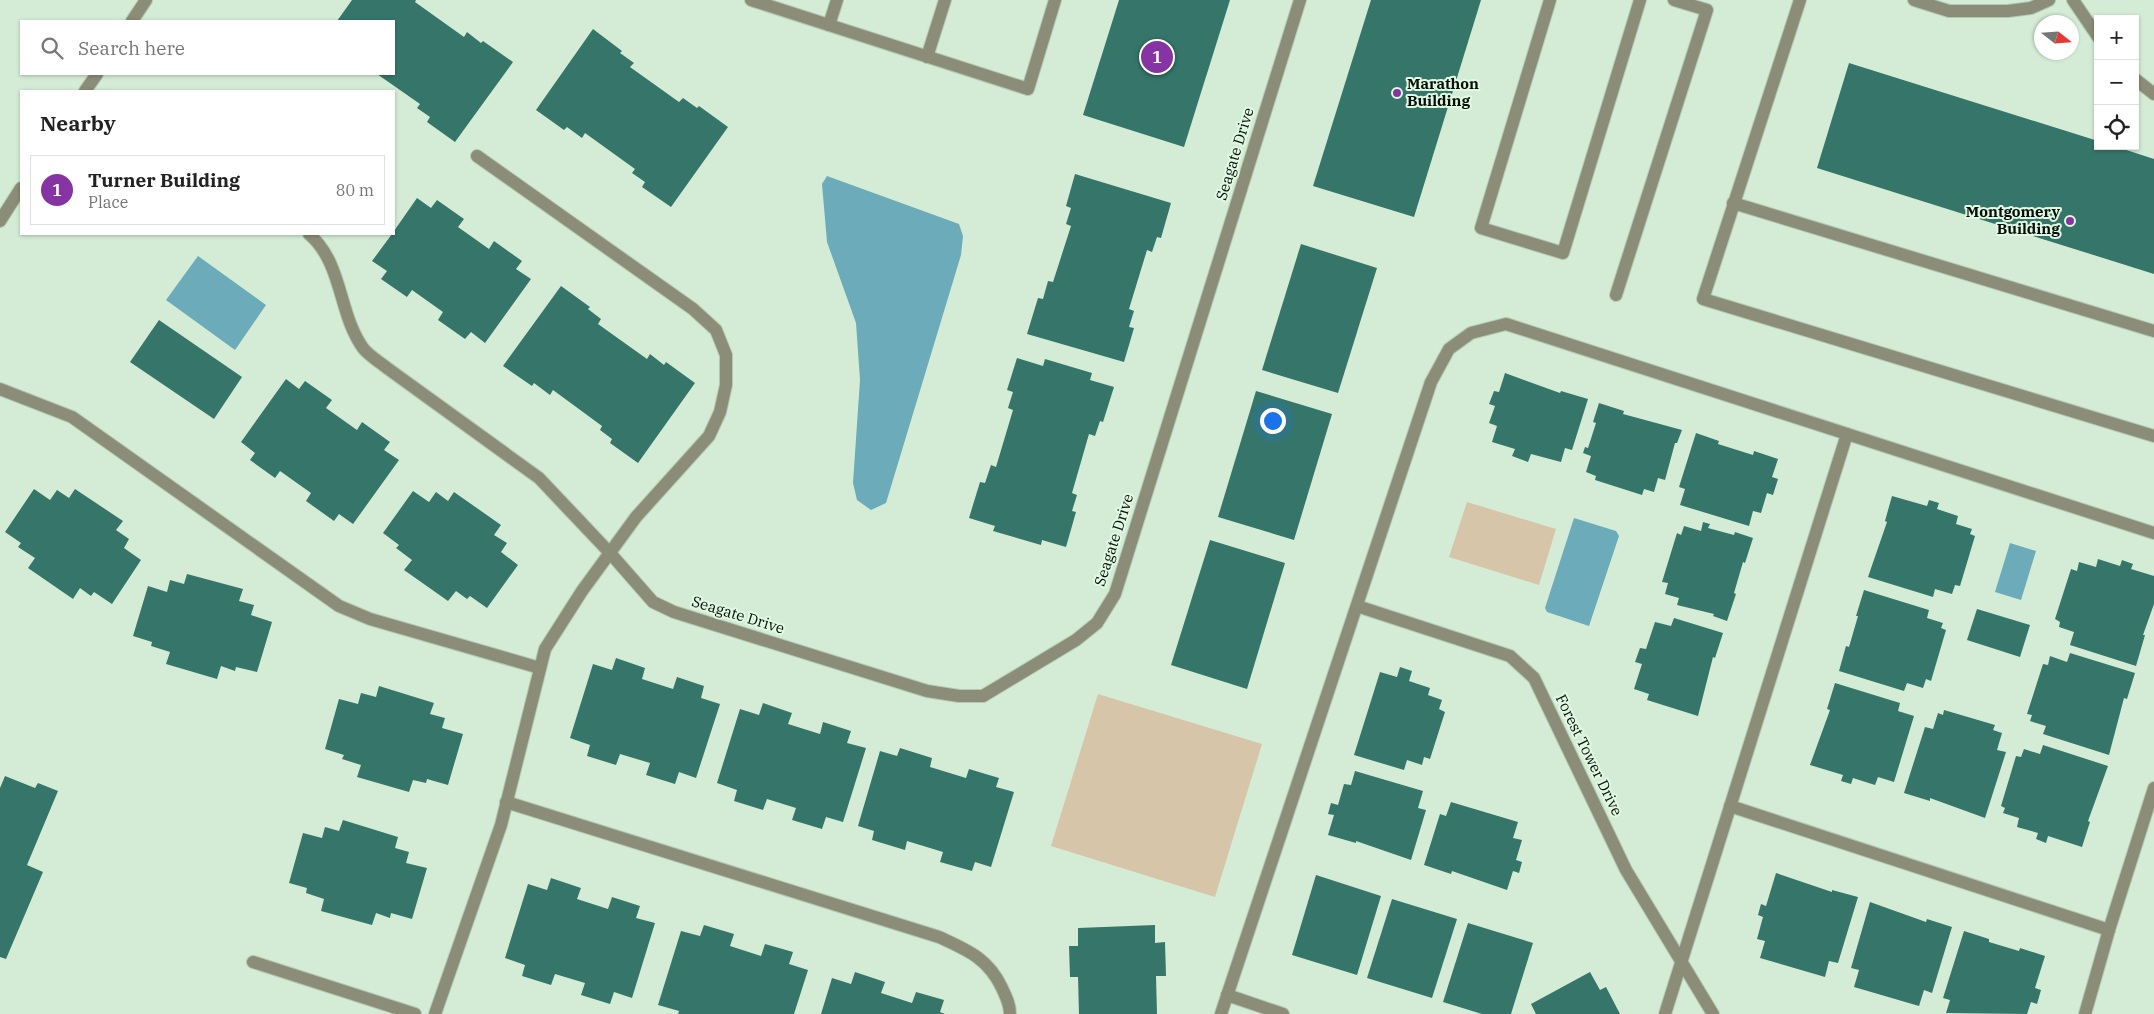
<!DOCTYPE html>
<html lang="en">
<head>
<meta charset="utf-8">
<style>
	:root { --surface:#fff; --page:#f2f2f2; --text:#222; --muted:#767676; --line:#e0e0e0; --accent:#8634a3 }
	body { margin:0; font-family:"IBM Plex Serif",serif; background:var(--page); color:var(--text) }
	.controls { position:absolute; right:15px; top:15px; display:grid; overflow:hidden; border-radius:0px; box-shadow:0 1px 4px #0004 }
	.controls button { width:45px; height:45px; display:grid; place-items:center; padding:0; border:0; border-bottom:1px solid var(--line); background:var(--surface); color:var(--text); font:25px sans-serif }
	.compass { position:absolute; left:2034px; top:15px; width:45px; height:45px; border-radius:50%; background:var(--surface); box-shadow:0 1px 4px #0004; rotate:107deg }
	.you { position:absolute; left:1272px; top:420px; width:18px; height:18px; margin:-12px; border:4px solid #fff; border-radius:50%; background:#1a73e8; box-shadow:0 0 0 8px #1a73e833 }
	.badge { display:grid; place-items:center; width:32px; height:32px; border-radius:50%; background:var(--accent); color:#fff; font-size:16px; font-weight:700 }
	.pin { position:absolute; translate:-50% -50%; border:2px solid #fff; box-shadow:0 1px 5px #0006 }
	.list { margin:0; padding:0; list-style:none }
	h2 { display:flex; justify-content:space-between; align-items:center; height:65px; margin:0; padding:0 20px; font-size:21px }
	h2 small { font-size:16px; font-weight:400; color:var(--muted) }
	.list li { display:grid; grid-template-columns:32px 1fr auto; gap:15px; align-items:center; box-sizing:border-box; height:70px; margin:0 10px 10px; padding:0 10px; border:1px solid var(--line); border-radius:0px }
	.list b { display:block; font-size:19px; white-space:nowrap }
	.list p { margin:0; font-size:16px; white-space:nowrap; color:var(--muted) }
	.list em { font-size:16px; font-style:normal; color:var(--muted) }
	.icon { flex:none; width:28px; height:28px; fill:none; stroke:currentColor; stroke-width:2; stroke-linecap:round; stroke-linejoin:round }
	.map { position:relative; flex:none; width:2154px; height:1014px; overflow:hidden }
	.search { position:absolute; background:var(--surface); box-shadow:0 1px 4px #0004; left:20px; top:20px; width:375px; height:55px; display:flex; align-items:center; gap:12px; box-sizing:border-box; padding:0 18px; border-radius:0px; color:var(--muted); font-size:19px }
	.panel { position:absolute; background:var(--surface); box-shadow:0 1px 4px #0004; left:20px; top:90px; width:375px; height:145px; border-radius:0px }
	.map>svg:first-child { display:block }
</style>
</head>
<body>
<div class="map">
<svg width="2154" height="1014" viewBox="0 0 2154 1014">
	<rect width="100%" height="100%" fill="#d4ecd5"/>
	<g fill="#d7c5aa">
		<path d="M1467,502L1556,529L1539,585L1449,557Z"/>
		<path d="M1098,694L1262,744L1215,897L1051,846Z"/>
	</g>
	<g fill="#6cabb9">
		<path d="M827,176L959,224L963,236L961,255L886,503L871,510L857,500L853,483L860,380L856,323L827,242L822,184Z"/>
		<path d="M198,256L266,305L235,350L166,300Z"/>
		<path d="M1574,518L1616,531L1619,536L1589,626L1547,612L1545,608Z"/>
		<path d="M2010,543L2036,551L2021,600L1995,592Z"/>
	</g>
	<g fill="#36766a">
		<path d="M352,0H416L415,2L464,37L467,32L481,43L483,41L513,62L455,142L427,122L430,117L417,108L420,104L377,74H394V21H337Z"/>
		<path d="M1119,0H1230L1184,147L1083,115Z"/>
		<path d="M1371,0H1481L1414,217L1313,186Z"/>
		<path d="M593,29L622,51L620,53L634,63L630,67L679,102L683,98L697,108L699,106L728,127L671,207L642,187L645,182L632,173L635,169L585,133L582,138L567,127L564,130L536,110Z"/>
		<path d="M1849,63L2098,141V146H2114L2154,159V274L1817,168Z"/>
		<path d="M1075,174L1171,203L1161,238L1157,237L1152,252L1147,250L1129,309L1134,311L1129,327L1134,328L1124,362L1027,334L1038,298L1043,299L1048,281L1053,282L1071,226L1066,224L1071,208L1066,206Z"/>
		<path d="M417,198L431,208L437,200L464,219L458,227L489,249L494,241L522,261L516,269L531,279L485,343L471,332L465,339L438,320L443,312L412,290L407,297L381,279L387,271L372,261L392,234H394V231Z"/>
		<path d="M1301,244L1377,268L1338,393L1262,370Z"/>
		<path d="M561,286L590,307L588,309L601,319L598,324L647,359L650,354L664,365L666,362L695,383L638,463L610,443L612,439L600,430L602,426L553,390L550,395L534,383L532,386L503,366Z"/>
		<path d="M159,320L242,377L214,419L130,362Z"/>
		<path d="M1017,358L1043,366L1045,359L1092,373L1090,380L1114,387L1103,422L1100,421L1095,436L1089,434L1072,493L1077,495L1072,511L1076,512L1066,547L1042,540L1041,545L993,531L995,526L969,518L980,482L985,483L991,465L996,467L1013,410L1008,408L1013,392L1007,390Z"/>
		<path d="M1505,373L1560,393L1561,391L1588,399L1572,450L1565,448L1561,462L1531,454L1528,462L1512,456L1515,449L1492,442L1497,426L1489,423L1495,406L1489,404L1494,391L1499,392Z"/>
		<path d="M286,379L299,389L305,381L332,400L326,408L357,430L362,422L390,442L384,450L399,460L353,524L339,514L334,521L306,501L311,493L280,471L275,478L250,460L255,453L241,442Z"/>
		<path d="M1256,391L1332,414L1294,540L1218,517Z"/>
		<path d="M1599,403L1624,411L1623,414L1682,430L1677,443H1675L1665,480L1658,478L1654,492L1644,489L1642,495L1595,480L1596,476L1586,472L1591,456L1583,453L1585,447L1588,448L1596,423L1593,422Z"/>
		<path d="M1696,433L1719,441L1718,444L1753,455L1754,451L1778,459L1772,477L1778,479L1773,495L1767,493L1761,513L1753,511L1749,526L1680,505L1685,489L1679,487Z"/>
		<path d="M34,489L50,500L57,490L69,498L75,489L123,521L116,530L129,539L124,548L141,560L112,604L94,592L91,596L80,588L73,599L28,568L35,558L18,547L21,543L5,532Z"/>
		<path d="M413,491L429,502L436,492L448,501L454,492L501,525L494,535L507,543L501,552L518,565L487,608L470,596L467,599L456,591L448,601L404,570L412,560L396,548L399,545L383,533Z"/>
		<path d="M1892,496L1927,506L1929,500L1939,503L1937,509L1958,516L1956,524L1972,529L1970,534L1975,536L1960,586L1955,585L1952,594L1935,589L1933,597L1868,577L1887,522L1885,521Z"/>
		<path d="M1703,522L1710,524L1708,528L1734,535L1735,532L1753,538L1745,563L1743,562L1734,593L1736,594L1727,621L1713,616L1714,614L1677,605L1679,598L1665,594L1668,583L1662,582L1677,533L1681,535L1684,526L1701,531Z"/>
		<path d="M1210,540L1285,563L1247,689L1171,665Z"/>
		<path d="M2098,559L2120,566L2122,560L2133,564L2131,569L2154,576V604L2143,635H2145L2136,666L2070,645L2074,632L2059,627L2060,622L2055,619L2071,569L2077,571L2079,562L2096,567Z"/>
		<path d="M187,574L243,589L239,601L254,605L251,615L272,622L257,672L236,667L235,671L221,666L217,679L166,664L170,652L151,646L152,642L133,636L148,586L167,592L170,580L184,584Z"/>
		<path d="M1864,590L1929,610L1927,618L1943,623L1941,628L1946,630L1931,681L1926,679L1923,688L1907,683L1904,691L1839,671L1846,646L1849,647L1858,616H1856Z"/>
		<path d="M1977,609L2030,625L2020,657L1967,640Z"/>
		<path d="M1674,618L1723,633L1715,658L1713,657L1698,716L1647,700L1649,694L1634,689L1642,664L1635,662L1640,648L1646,649L1655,622L1671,626Z"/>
		<path d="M2070,653L2135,673L2127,699L2124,698L2109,755L2043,734L2046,726L2030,721L2032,715L2027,714L2043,664L2048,665L2050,656L2067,662Z"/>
		<path d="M616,658L645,668L642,679L673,689L677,677L704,686L701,698L720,704L696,778L679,772L675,784L646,775L650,763L620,754L616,765L587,756L590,745L570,738L593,664L612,670Z"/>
		<path d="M1400,667L1412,671L1409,681L1430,688L1428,695L1442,700L1439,709L1445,712L1430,759L1424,757L1422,765L1407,760L1404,770L1354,755L1380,672L1397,677Z"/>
		<path d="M1835,683L1900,703L1898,711L1914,716L1894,782L1878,777L1875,785L1853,778L1851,784L1841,781L1843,775L1810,765L1830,710L1827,709Z"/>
		<path d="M379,686L434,703L430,714L445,718L442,728L463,734L448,785L427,779L426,783L413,780L409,792L357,777L361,765L342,759L344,755L325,749L339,699L358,704L361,693L376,697Z"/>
		<path d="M763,703L792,713L788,724L820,734L823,722L851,731L847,743L866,748L843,822L826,817L822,829L792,820L796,808L767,799L763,810L734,801L737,790L717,783L740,709L759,715Z"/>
		<path d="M1944,710L1995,725L1993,730L2002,733L1997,750L2006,752L1985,818L1930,798V801L1904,793L1925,727L1933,729L1938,713L1943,715Z"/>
		<path d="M2043,745L2108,766L2088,821L2090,822L2082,847L2048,836L2046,843L2036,839L2038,833L2017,827L2019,818L2003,813L2005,808L2001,806L2016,756L2021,757L2024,749L2040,754Z"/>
		<path d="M900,748L932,758L930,767L966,778L969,769L999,778L996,787L1014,792L991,867L975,862L972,871L940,862L943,852L907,841L905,850L872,840L874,831L858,826L880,751L897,756Z"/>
		<path d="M1355,771L1423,791L1418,808L1426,810L1411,860L1356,841V843L1328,835L1334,815L1328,814L1331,803L1338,805L1344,784L1351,785Z"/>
		<path d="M5,776L35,788L38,783L58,791L27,865L43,872L6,959L0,957V788Z"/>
		<path d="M1451,802L1518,822L1513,838L1522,840L1516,860L1522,862L1519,873L1513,871L1507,890L1452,871L1451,874L1424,865L1440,814L1446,816Z"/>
		<path d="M343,820L398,837L395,848L409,852L406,863L427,868L412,919L391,913L390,918L376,913L372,925L321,911L324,899L306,893L307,888L289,883L303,833L322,838L325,827L339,831Z"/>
		<path d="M1776,873L1832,892V890L1858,897L1838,963L1829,961L1825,977L1760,958L1765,941L1757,939L1763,917L1758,915L1761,904L1766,906Z"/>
		<path d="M1316,875L1381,896L1357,975L1292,955Z"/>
		<path d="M551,878L581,888L577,899L608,909L612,897L640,906L636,918L655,923L632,998L614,992L610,1004L581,995L585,983L555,974L551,985L522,976L525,965L505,958L528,884L547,890Z"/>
		<path d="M1392,899L1457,919L1432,998L1367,978Z"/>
		<path d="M1870,902L1926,922L1927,919L1952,927L1932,993L1924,990L1919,1006L1854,987L1859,970L1851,968Z"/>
		<path d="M1468,923L1533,943L1511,1014H1482L1443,1002Z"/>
		<path d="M704,925L734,934L730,946L761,956L765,944L793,952L789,964L808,970L794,1014H678L679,1011L658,1005L681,931L700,936Z"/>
		<path d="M1155,925V943L1165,942L1166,976H1156L1157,1014H1079L1078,977H1070L1069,946H1078V928Z"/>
		<path d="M1964,931L1989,939V942L2019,951L2020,948L2045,956L2035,988L2041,990L2037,1004L2031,1002L2027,1014L1946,1013L1950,1000L1943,998Z"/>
		<path d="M855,972L885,982L881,993L912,1003L916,992L944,1000L940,1012L945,1014H821L832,978L851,984Z"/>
		<path d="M1590,972L1600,990L1606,987L1620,1014H1536L1531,1004Z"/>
	</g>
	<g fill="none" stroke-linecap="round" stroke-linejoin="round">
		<defs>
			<g id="service">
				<path d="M751,0L1028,89L1055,0"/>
				<path d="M1550,0L1481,228L1563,253L1640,0"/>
				<path d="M1800,0L1703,299L2154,436"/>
				<path d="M2073,0L2098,37"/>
				<path d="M829,25L837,0"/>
				<path d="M927,57L945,0"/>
				<path d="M2135,79L2154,94"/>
				<path d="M1733,203L2154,331"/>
				<path d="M309,234C343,263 338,313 363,348C369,356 380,362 387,368L539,478L610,553L653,602L674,612L927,691L959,696H983L1076,640L1097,623L1115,594L1300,0"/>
				<path d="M1616,295L1707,10L1674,0"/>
				<path d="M0,389L72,417L339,606L370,619L540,668"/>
				<path d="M1357,606L1510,656L1534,678L1626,870L1713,1014"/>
				<path d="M506,802L939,937C967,950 988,958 1002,988C1006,997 1010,1004 1010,1014"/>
				<path d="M1730,806L2109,930"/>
				<path d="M253,962L415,1014"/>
				<path d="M1227,995L1283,1014"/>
				<path d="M435,1014L501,825L545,649L582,591L636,517L709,436L720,412L726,385V355L716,330L693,309L477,156"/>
				<path d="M1221,1014L1431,382L1449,349L1471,333L1506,324L2154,533"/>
				<path d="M1665,1014L1847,434"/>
				<path d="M2085,1014L2109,930L2154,788"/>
			</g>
			<path id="minor" d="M1914,0L1949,11H2008L2031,8L2049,0"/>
			<g id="tertiary">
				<path d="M132,21L146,0"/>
				<path d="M85,91L97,74"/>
				<path d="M0,221L21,188"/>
			</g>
		</defs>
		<use href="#service" stroke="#b3c8b4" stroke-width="14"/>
		<use href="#minor" stroke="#b3c8b4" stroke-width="14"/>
		<use href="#tertiary" stroke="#b3c8b4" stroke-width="14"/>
		<use href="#service" stroke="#8b8d78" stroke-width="12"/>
		<use href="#minor" stroke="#8b8d78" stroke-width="12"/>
		<use href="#tertiary" stroke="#8b8d78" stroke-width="12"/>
	</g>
	<g fill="#8634a3" stroke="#e1f9e2" stroke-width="2">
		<circle cx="1397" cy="93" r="5"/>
		<circle cx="2070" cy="221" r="5"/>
	</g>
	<g text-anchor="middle" stroke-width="4" stroke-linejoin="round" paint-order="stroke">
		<g font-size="15" font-weight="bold" fill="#060e07" stroke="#e1f9e2" text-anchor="start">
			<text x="1407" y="89">Marathon<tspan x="1407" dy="17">Building</tspan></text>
			<text x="2060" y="217" text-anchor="end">Montgomery<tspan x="2060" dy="17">Building</tspan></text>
		</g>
		<g font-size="15" fill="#060e07" stroke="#e1f9e2">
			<text transform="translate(1235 154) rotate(-73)" y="5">Seagate Drive</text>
			<text transform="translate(1114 540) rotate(-72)" y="5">Seagate Drive</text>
			<text transform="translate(738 615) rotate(17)" y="5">Seagate Drive</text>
			<text transform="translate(1589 755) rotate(64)" y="5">Forest Tower Drive</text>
		</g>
	</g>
</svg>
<div class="controls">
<button>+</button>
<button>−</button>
<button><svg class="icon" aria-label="locate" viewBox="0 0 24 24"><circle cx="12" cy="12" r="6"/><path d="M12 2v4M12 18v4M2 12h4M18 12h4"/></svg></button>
</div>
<svg class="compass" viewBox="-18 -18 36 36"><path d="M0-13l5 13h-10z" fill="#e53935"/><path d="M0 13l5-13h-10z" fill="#767676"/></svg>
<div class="you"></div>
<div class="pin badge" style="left:1157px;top:57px">1</div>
<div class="search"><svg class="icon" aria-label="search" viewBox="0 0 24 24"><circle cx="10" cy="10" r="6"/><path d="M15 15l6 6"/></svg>Search here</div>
<section class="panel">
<h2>Nearby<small></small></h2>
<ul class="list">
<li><span class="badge">1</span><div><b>Turner Building</b><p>Place</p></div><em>80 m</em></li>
</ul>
</section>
</div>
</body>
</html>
